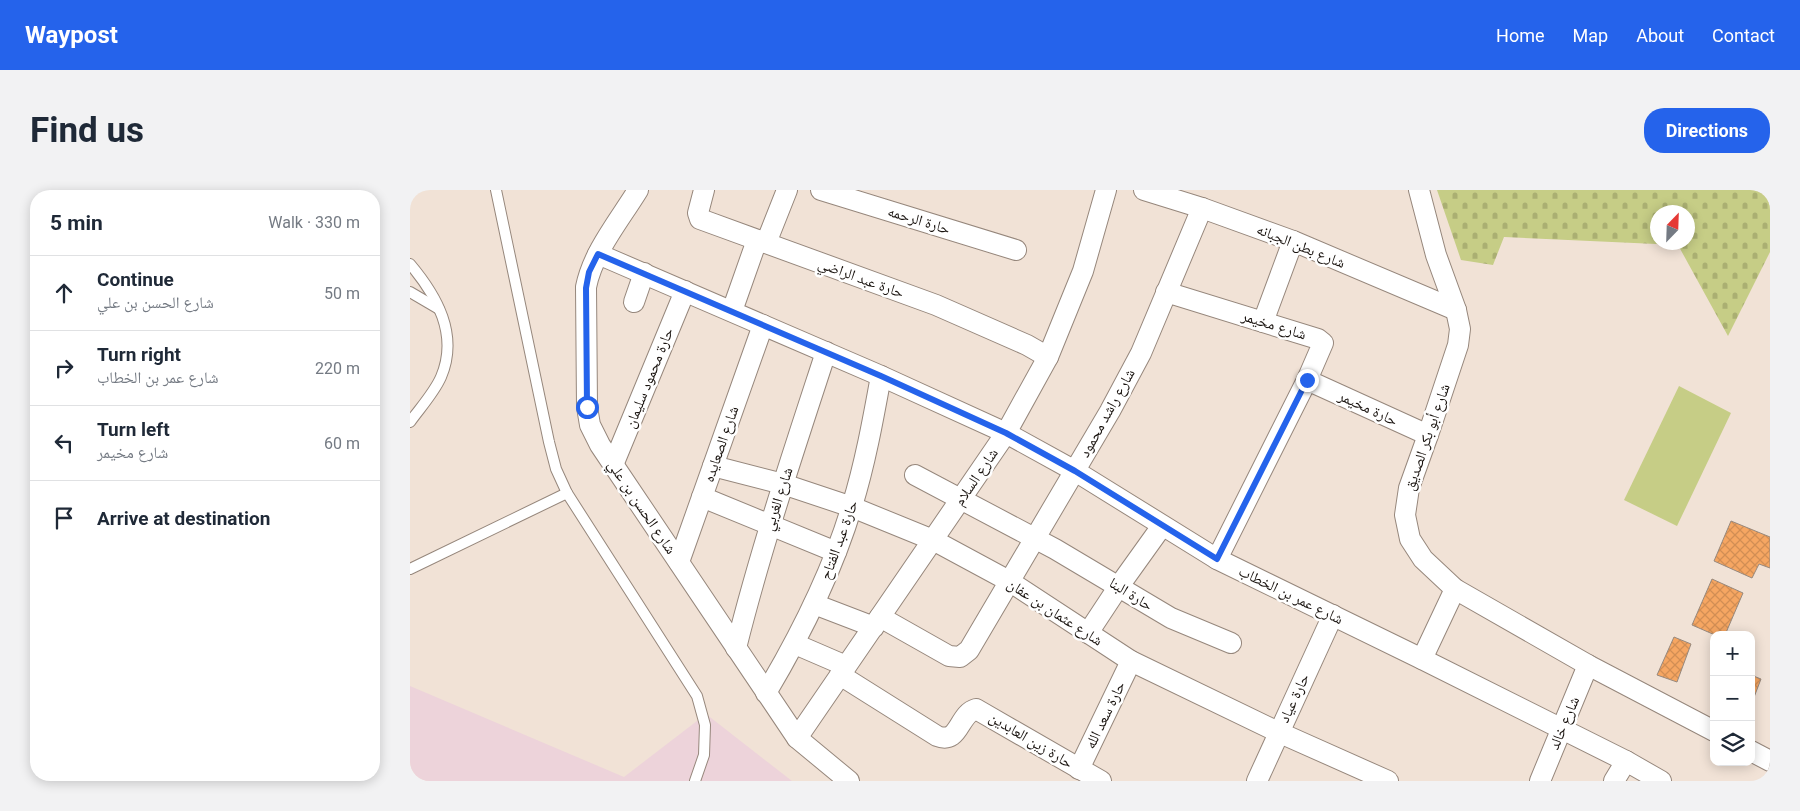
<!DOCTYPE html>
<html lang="en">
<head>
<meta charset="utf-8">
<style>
	:root { --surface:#fff; --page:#f2f2f3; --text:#1f2937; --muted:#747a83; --line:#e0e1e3; --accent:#2563eb }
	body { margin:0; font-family:Roboto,"Noto Naskh Arabic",sans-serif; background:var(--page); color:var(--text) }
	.controls { position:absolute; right:15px; bottom:15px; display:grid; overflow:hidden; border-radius:10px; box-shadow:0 2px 12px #0003 }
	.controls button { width:45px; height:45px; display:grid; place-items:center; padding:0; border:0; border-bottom:1px solid var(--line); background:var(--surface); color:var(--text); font:25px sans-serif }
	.compass { position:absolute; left:1240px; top:15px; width:45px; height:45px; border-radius:50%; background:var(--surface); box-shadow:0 2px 12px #0003; rotate:23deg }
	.stop { position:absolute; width:15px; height:15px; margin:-11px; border:4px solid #2563eb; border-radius:50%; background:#fff }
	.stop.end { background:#2563eb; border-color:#fff; box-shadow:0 1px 5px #0008 }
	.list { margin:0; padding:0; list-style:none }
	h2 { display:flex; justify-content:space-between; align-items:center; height:65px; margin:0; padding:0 20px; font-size:21px }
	h2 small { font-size:16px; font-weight:400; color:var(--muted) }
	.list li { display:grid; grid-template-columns:32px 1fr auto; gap:15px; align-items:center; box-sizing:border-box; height:75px; padding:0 20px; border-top:1px solid var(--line) }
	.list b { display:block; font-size:19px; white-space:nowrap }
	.list p { margin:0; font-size:16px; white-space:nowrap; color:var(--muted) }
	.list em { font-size:16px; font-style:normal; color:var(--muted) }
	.icon { flex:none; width:28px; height:28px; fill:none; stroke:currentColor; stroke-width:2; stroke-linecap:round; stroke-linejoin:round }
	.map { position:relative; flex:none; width:1360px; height:591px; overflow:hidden; border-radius:20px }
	header { display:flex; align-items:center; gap:30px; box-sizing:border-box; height:70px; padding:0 25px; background:var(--accent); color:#fff }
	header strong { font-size:24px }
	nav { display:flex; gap:28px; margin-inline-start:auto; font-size:18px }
	.intro { display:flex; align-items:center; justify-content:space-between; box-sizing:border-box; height:120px; padding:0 30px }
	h1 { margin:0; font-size:35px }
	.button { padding:12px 22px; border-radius:20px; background:var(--accent); color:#fff; font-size:18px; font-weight:700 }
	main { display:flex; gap:30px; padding:0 30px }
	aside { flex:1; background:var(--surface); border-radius:20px; box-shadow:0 2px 12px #0003 }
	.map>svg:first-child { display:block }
</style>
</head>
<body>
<header>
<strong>Waypost</strong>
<nav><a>Home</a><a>Map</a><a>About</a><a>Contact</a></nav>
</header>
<div class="intro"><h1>Find us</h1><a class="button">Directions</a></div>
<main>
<aside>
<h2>5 min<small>Walk · 330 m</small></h2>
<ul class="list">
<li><svg class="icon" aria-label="ahead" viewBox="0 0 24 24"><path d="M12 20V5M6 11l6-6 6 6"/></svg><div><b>Continue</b><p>شارع الحسن بن علي</p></div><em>50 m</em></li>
<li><svg class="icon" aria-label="right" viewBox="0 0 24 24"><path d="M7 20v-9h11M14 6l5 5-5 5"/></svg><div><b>Turn right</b><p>شارع عمر بن الخطاب</p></div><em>220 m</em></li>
<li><svg class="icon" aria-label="left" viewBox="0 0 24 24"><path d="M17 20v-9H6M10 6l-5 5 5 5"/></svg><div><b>Turn left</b><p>شارع مخيمر</p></div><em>60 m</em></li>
<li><svg class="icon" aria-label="arrive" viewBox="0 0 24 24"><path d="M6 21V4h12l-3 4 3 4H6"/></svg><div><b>Arrive at destination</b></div></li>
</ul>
</aside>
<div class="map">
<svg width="1360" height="591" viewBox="0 0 1360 591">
	<defs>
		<pattern id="cemetery-stones" width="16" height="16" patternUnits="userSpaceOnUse" patternTransform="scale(1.25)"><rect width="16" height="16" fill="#c6cd86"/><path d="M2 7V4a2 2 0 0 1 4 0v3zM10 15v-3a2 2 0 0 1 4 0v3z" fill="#aaaf72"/></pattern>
		<pattern id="building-cross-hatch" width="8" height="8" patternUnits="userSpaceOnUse" patternTransform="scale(1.25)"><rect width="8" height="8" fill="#f6a662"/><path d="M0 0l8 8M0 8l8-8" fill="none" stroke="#d28e54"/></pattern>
	</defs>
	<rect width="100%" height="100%" fill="#f1e2d6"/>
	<path fill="#edd3da" d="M0,496L214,587L296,524L382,591H0Z"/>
	<path fill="#c6cd86" d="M1269,196L1321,223L1267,336L1214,310Z"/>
	<path fill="url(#cemetery-stones)" fill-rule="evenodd" d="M1027,0H1360V62L1318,146L1268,55L1094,47L1083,75L1051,70ZM1248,22H1278V52H1248Z"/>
	<g fill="url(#building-cross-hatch)" stroke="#97897e">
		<path d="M1321,331L1360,347V378L1349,374L1342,388L1304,371Z"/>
		<path d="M1302,389L1333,403L1315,445H1305L1282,435Z"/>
		<path d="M1264,447L1281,454L1267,492L1247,485Z"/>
		<path d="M1341,485L1351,489L1341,515Z"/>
	</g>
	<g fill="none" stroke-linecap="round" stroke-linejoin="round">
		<defs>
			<g id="lane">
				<path d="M86,0L139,252L146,279L157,303L287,506L295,535L294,565L285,591"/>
				<path d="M0,74C27,106 49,145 31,187C24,203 10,218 0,232"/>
				<path d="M0,102L29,119"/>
				<path d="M0,379L157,303"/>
			</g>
			<g id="street">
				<path d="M228,0C209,31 183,62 176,97L177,217L180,235L190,255L387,548L439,591"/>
				<path d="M294,0L288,23L290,29L526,115L617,155L638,167"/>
				<path d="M411,0L606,60"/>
				<path d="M734,0L792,18L883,51L1046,120"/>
				<path d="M1009,0L1026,65L1046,120L1050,139L1048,155L1018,245L999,298L995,325L1000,349L1013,369L1045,399L1178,475L1304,541"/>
				<path d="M356,53L377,0"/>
				<path d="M188,64L471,186L596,243L665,281L807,369L1012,469L1216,571L1251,591"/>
				<path d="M756,102L908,149L913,153L897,190L807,369"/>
				<path d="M224,112L234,83"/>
				<path d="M322,121L347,50"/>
				<path d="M853,132L883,51"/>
				<path d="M897,190L1018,245"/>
				<path d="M203,275L275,101"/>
				<path d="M303,276L373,294L442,317L523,350L599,391L721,471L868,542L978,591"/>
				<path d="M505,285L645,359L761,428L821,453"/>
				<path d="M292,307L426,362"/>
				<path d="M269,372L353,135"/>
				<path d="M404,414L464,437"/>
				<path d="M470,427L539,466L550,467L559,460L700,221L731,163L792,18"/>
				<path d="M678,443L709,396L752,336"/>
				<path d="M385,454L436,476"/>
				<path d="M326,458C351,358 384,260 416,162"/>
				<path d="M1012,469L1045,399"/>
				<path d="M430,485L527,546C550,555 548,524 566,519L691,591"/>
				<path d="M356,503C391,444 422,383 442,316C455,274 463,230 471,186"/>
				<path d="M387,548L596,243L638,167L673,81L696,0"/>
				<path d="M1341,561L1360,571"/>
				<path d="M669,579L721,471"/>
				<path d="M847,591L923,425"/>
				<path d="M1130,591L1178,475"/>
				<path d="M1204,591L1216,571"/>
			</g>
		</defs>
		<use href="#lane" stroke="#96877c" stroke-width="12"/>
		<use href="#street" stroke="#96877c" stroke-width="22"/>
		<use href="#lane" stroke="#fff" stroke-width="10"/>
		<use href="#street" stroke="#fff" stroke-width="20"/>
	</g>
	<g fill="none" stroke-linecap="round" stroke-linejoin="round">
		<path stroke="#2563eb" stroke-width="6" d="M177,217L176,98L179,82L188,64L471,186L596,243L665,281L807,369L897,190"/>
	</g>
	<g text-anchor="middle" stroke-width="5" stroke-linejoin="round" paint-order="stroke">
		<g font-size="15" fill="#19130f" stroke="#fff">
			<text transform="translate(509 30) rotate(17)" y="5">حارة الرحمه</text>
			<text transform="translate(891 56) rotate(22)" y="5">شارع بطن الجبانه</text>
			<text transform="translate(451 88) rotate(20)" y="5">حارة عبد الراضي</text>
			<text transform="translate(864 135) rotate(17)" y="5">شارع مخيمر</text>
			<text transform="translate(239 188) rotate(-68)" y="5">حارة محمود سليمان</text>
			<text transform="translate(958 218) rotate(25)" y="5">حارة مخيمر</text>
			<text transform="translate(697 223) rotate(-61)" y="5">شارع راشد محمود</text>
			<text transform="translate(1017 247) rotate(-71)" y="5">شارع أبو بكر الصديق</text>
			<text transform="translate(311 254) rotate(-71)" y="5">شارع الصعايده</text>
			<text transform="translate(566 287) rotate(-56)" y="5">شارع السلام</text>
			<text transform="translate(368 309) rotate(-72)" y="5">شارع الغربي</text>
			<text transform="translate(232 317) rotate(56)" y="5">شارع الحسن بن علي</text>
			<text transform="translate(429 350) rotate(-70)" y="5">حارة عبد الفتاح</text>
			<text transform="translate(721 404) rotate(32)" y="5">حارة البنا</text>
			<text transform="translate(881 405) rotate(26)" y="5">شارع عمر بن الخطاب</text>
			<text transform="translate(645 422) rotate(33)" y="5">شارع عثمان بن عفان</text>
			<text transform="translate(884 508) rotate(-65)" y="5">حارة عياد</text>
			<text transform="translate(695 525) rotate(-64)" y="5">حارة سعد الله</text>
			<text transform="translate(1154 533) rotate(-67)" y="5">شارع خالد</text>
			<text transform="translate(621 550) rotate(31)" y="5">حارة زين العابدين</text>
		</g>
	</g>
</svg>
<div class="controls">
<button>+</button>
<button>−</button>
<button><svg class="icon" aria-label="layers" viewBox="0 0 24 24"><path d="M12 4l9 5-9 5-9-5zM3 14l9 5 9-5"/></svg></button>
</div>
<svg class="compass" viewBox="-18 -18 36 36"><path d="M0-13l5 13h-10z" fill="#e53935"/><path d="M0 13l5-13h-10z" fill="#747a83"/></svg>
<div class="stop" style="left:177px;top:217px"></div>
<div class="stop end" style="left:897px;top:190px"></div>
</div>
</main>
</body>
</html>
